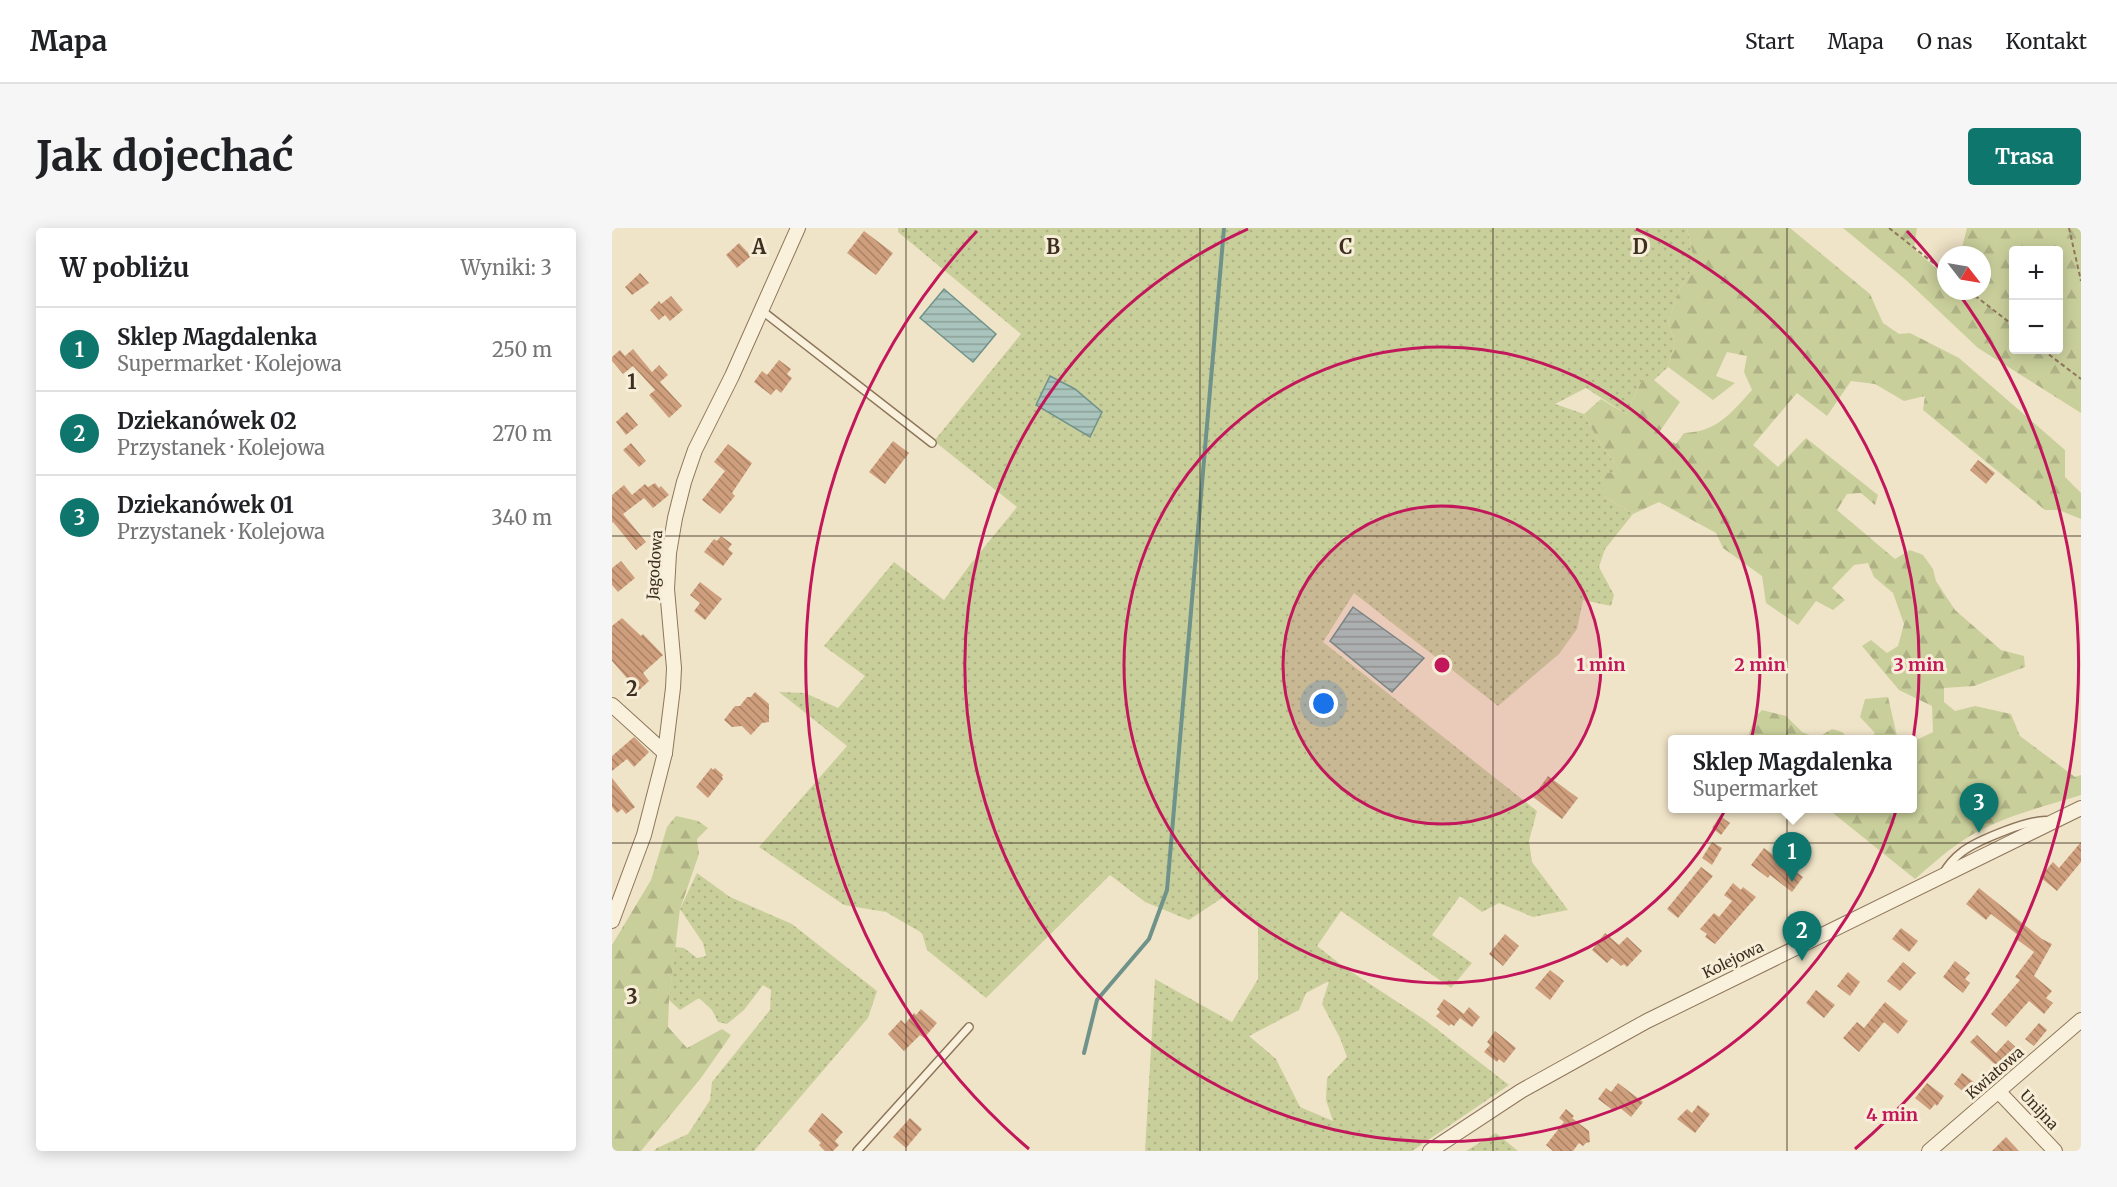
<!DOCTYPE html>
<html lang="pl">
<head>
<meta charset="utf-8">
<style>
	:root { --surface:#fff; --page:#f6f6f6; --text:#202124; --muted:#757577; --line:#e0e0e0; --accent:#0f766e }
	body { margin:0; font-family:Merriweather,serif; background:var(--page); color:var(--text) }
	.controls { position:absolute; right:18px; top:18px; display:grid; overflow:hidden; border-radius:6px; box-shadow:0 3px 15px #0003 }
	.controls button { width:54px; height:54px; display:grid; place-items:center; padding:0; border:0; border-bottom:2px solid var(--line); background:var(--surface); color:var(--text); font:30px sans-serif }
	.compass { position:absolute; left:1325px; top:18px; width:54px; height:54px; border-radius:50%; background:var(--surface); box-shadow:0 3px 15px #0003; rotate:121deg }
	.you { position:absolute; left:712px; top:476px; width:21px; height:21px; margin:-15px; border:4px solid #fff; border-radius:50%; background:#1a73e8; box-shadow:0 0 0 9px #1a73e833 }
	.badge { display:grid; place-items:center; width:39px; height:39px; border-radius:50%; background:var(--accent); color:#fff; font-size:20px; font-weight:700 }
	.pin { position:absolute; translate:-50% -50px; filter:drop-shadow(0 2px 3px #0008) }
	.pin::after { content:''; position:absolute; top:32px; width:21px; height:18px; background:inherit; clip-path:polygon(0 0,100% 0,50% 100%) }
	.popup { position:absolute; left:1056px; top:507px; width:249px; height:78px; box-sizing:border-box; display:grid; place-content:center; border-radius:6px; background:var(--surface); filter:drop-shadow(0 2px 4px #0005); font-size:20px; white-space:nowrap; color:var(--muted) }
	.popup b { font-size:22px; color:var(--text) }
	.popup::after { content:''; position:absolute; left:50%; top:100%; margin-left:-12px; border:12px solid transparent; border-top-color:var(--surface) }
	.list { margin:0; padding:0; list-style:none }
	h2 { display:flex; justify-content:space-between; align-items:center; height:78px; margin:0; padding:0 24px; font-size:26px }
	h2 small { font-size:20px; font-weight:400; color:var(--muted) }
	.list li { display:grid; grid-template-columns:39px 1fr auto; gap:18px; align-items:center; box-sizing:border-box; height:84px; padding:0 24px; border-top:2px solid var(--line) }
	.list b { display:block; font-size:22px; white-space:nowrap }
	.list p { margin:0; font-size:20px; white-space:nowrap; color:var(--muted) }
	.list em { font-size:20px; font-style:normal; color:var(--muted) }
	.map { position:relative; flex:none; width:1469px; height:923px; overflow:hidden; border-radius:6px }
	header { display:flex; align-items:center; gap:36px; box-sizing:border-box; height:84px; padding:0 30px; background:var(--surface); border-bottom:2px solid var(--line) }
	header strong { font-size:28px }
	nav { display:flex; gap:33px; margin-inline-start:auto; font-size:21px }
	.intro { display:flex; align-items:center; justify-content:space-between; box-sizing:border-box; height:144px; padding:0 36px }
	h1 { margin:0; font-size:42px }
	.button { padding:15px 27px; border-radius:6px; background:var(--accent); color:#fff; font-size:21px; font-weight:700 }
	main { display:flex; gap:36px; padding:0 36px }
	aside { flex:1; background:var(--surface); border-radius:6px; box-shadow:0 3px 15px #0003 }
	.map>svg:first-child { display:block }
</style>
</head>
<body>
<header>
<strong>Mapa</strong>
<nav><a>Start</a><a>Mapa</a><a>O nas</a><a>Kontakt</a></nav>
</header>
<div class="intro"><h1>Jak dojechać</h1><a class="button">Trasa</a></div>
<main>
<aside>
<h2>W pobliżu<small>Wyniki: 3</small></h2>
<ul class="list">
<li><span class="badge">1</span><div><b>Sklep Magdalenka</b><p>Supermarket · Kolejowa</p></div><em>250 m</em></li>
<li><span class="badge">2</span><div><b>Dziekanówek 02</b><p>Przystanek · Kolejowa</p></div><em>270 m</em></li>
<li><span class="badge">3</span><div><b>Dziekanówek 01</b><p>Przystanek · Kolejowa</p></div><em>340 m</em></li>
</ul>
</aside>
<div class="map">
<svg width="1469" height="923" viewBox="0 0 1469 923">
	<defs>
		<pattern id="grass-dots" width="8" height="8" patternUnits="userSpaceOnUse" patternTransform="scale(1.5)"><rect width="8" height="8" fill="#c9cf9b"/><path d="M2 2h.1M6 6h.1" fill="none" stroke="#aeb285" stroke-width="1.8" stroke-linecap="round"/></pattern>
		<pattern id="forest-firs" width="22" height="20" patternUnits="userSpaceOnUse" patternTransform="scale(1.5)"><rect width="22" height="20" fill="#c9cf9b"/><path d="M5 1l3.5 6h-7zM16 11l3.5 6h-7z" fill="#aeb285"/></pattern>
		<pattern id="water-rules" width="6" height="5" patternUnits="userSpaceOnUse" patternTransform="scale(1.5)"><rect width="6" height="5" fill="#a9c4bc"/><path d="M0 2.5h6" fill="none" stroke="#8ba098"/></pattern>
		<pattern id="building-back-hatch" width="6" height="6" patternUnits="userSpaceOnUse" patternTransform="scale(1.5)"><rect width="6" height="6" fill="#cf9f7d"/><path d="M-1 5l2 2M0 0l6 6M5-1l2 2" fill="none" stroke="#a98266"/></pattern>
	</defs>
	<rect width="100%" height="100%" fill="#f0e4c8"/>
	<g fill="url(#grass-dots)" fill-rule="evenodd">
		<path d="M286,0H1075L1083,37L1068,60L1056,94L1063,115L1056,139L1042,152H1030L1014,186L974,160L943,176L972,186L986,212L1008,243L992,268L1021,286L993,321L987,339L1002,367L999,378L971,372L965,401L947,426L886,478L742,365L711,414L925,583L917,613L920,634L956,682L921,689L887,675L870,684L848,668L820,707L860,735L839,760L729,683L705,718L732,739L813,792L897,857L800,923H533L543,751L620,794L646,751V694L610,670L577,692L533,674L498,647L374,770L315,722L310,705L274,684L232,677L147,619L235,518L167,464L193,465L226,480L253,448L212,418L282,334L332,372L357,338L405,279L322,213L409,106L286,4ZM717,753L710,776L728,810L735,829L715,850L714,872L721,893L688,879L664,831L637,808L687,782L694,765Z"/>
		<path d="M85,645L118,669L180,696L265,763L256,790L142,923H42L45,920L76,906L98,872L100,854L158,782L159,762L151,757L132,782L115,796L106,794L100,782L87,770L68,782L57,772L63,719L72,720L85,730L94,728L91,715L68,681Z"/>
		<path d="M884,905L906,923H854Z"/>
	</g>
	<g fill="url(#forest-firs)" fill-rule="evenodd">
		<path d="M1075,0H1178L1258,66L1271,95L1287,106L1298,105L1347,130L1453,222V249L1469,265V291L1447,282H1433L1311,182L1313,168L1292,173L1263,156L1239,153L1215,188L1185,165L1141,217L1166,239L1194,210L1266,267L1263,277L1249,265L1235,266L1225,282L1283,331L1298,322L1311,327L1321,341L1324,353L1343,382L1389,422L1412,428L1413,439L1362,458L1332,460V474L1343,483L1363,478L1399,486L1408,508L1463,549L1469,547V567C1428,580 1382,590 1347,615C1331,626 1317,639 1303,651L1216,581L1300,580V514L1321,504L1320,478L1287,462L1250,418L1259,412L1275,425L1286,418L1292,396L1281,365L1262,349L1256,335L1242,337L1220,360L1233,372L1221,382L1204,373L1186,397L1154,375L1150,348L1111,320L1104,305L1047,274L1021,286L992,268L990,246L1008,243L986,212L972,186L989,171L1014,186L1030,152H1042L1068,174L1046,206L1064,216L1072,205C1105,204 1119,185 1140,162L1132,144L1135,128L1115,124L1104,148L1123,155L1101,172L1056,139L1063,115L1056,94L1068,60L1083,37Z"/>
		<path d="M1231,0H1305L1302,21L1334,49V63H1370V27H1348L1355,0H1469V185L1366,120L1294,52ZM1446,22V122H1402V22Z"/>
		<path d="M1276,469L1285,508L1292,511H1258L1263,505L1248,489L1253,471Z"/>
		<path d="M1150,482L1174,488L1190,504L1205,510L1220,501L1230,504L1237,511H1135L1143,489Z"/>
		<path d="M64,588L86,593L96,600L85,611L87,626L68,681L57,772L56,799L75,820L110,801L119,807L89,850L29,923H0V717L39,652L55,599Z"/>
	</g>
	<g fill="url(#water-rules)" stroke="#6f938a" stroke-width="1.5">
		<path d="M332,61L384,106L361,134L308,90Z"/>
		<path d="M438,148L463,161L490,184L478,209L424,177Z"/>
		<path d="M741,379L812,430L780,464L718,413Z"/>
	</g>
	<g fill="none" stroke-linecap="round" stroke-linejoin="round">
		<path stroke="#6f938a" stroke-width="4" d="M472,825L485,772L537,711L555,662L612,0"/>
	</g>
	<g fill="url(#building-back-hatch)">
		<path d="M252,3L281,25L264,47L235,25Z"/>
		<path d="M127,15L139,28L125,40L114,27Z"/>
		<path d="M28,45L37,55L20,67L13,59Z"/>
		<path d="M59,68L71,82L58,93L53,87L47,92L38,82L47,73L49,76Z"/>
		<path d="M21,121L40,144L47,137L56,147L48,154L70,178L57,190L37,167L43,162L21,138L11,146L0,133V129L8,122L13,128Z"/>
		<path d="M167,132L179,141L175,146L180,150L169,165L164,161L159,167L142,154L150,143L155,147Z"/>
		<path d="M15,184L26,197L14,207L4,194Z"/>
		<path d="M281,213L297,225L273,256L257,244Z"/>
		<path d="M19,215L34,233L27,239L11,222Z"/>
		<path d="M116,216L140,235L120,265L123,268L108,286L90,272L113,243L102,234Z"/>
		<path d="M1366,232L1383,245L1374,256L1358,242Z"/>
		<path d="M43,255L47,260L49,258L57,267L41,280L32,270L11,286L34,314L24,322L1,294L0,295V267L12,257L20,267L33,256L36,259Z"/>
		<path d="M109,308L120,316L116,321L121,325L111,338L92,324L102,311L105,313Z"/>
		<path d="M9,333L23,350L6,364L0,357V340Z"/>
		<path d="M88,354L110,371L93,392L82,383L88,375L78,367Z"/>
		<path d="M10,390L29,408L31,406L51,427L31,445L37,453L26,463L0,433V398Z"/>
		<path d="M143,464L157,476V494L150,495L139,507L130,498L120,499L112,492L123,478H128L135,469H139Z"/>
		<path d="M22,509L37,524L22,539L15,531L0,543V528Z"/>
		<path d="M99,540L101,542L103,540L111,547L110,549L111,551L96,570L84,559Z"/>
		<path d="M936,548L966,570L950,591L921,569Z"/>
		<path d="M0,550L23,579L14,586L10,581L5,585L0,579Z"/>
		<path d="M1108,588L1118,595L1109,607L1100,600Z"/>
		<path d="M1100,614L1110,620L1100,637L1090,630Z"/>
		<path d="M1469,614V634L1445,663L1428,649L1441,634L1447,640Z"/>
		<path d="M1152,620L1191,649L1180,664L1158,647L1156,650L1139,637Z"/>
		<path d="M1089,639L1101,648L1066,690L1055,681Z"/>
		<path d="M1121,655L1129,662L1131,659L1144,669L1103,716L1093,709L1095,706L1088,701L1102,685L1107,689L1120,673L1112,667Z"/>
		<path d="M1367,660L1430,711L1440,716L1422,748L1440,763L1434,770L1441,775L1432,786L1417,773L1394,799L1379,786L1408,752L1403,749L1422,724L1403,710L1406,707L1379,686L1374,692L1354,676Z"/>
		<path d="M1289,700L1306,713L1297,724L1280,711Z"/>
		<path d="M993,705L1007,717L1015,709L1030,723L1015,739L1012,736L1009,738L1000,730L995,735L980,722Z"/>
		<path d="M893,706L907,718L891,738L877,726Z"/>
		<path d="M1343,733L1358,745L1353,751L1358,755L1351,765L1331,749Z"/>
		<path d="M1291,734L1304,745L1288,763L1275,753Z"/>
		<path d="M938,742L952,753L938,772L923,760Z"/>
		<path d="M1236,744L1248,754L1238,768L1225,758Z"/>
		<path d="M1204,762L1223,777L1212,790L1194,775Z"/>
		<path d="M832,771L852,786L850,788L857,779L868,789L860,799L848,790L842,798L839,796L837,798L824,788L828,784L825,781Z"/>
		<path d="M1273,774L1296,793L1286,806L1272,794L1247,824L1231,810L1245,794L1252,800Z"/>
		<path d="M309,781L325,795L312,810L308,807L292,823L276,806L289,792L293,796L302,785L304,787Z"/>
		<path d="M1427,795L1435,802L1422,818L1413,811Z"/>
		<path d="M883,803L904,820L892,835L887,831L885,834L872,824L878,817L875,814Z"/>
		<path d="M1365,807L1384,825L1396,812L1408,823L1396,836L1400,839L1393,846L1378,832L1358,814Z"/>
		<path d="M1350,845L1367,858L1358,869L1342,856Z"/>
		<path d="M1006,855L1031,874L1019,889L1006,878L1002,883L986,871L994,860L999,864Z"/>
		<path d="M1315,855L1332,868L1325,878L1323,876L1318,882L1303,870Z"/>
		<path d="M1086,877L1098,886L1083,905L1065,891L1075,881L1080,885Z"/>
		<path d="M954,881L962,888L960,890L977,903L978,914L974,915L971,918L967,915L961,923H941L934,917L952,894L947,890Z"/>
		<path d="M210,885L231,904L223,913L227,917L221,923H213L207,917L209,915L196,903Z"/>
		<path d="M298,890L310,901L294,920L281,909Z"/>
		<path d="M1394,909L1407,923H1380Z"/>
	</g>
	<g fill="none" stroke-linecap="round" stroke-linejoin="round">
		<defs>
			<g id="service">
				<path d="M149,82L320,215"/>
				<path d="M1331,646C1336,637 1342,630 1350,624C1364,613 1421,589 1438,593"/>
				<path d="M245,923L357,799"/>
			</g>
			<g id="minor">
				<path d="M0,477L53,525"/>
				<path d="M0,693L32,607L53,525L61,460L62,440L55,361L57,325L63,290L72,254L83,222L120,148L186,0"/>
				<path d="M1387,864L1443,923"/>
				<path d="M818,923L909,863L1035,793L1469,580"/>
				<path d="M1317,923L1469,792"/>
			</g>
		</defs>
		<use href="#service" stroke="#8d765c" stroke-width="10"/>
		<use href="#minor" stroke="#8d765c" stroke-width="16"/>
		<g stroke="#8d765c" stroke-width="2" stroke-dasharray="4.5 3" stroke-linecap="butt">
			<path d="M1277,0L1334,45"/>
			<path d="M1457,0L1469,53"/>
			<path d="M1357,63L1402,98"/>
			<path d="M1431,122L1469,151"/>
		</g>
		<use href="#service" stroke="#faf1dc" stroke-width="7"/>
		<use href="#minor" stroke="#faf1dc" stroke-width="14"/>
	</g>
	<path fill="none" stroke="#3d2e20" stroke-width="1.5" stroke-opacity="0.55" d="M294,0V923M588,0V923M881,0V923M1175,0V923M0,308H1469M0,615H1469"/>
	<circle cx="830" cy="437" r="159" fill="#c2185b" fill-opacity=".12"/>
	<g fill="none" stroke="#c2185b" stroke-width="3">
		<circle cx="830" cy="437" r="159"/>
		<circle cx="830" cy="437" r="318"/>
		<path d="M1024 1A477 477 0 1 1 636 1"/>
		<path d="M417 921A636 636 0 0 1 365 3M1295 3A636 636 0 0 1 1331 45M1345 63A636 636 0 0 1 1243 921"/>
	</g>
	<g text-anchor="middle" stroke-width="6" stroke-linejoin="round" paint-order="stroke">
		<g font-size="15" fill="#3d2e20" stroke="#f7eed8">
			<text transform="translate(43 337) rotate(-86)" y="5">Jagodowa</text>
			<text transform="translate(1121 732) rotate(-26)" y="5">Kolejowa</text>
			<text transform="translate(1383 845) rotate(-41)" y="5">Kwiatowa</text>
			<text transform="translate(1427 882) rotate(47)" y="5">Unijna</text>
		</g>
	</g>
	<g font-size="20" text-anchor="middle" font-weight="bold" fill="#3d2e20" stroke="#f7eed8" stroke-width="6" stroke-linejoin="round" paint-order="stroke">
		<text x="147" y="26">A</text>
		<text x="441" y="26">B</text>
		<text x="734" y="26">C</text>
		<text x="1028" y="26">D</text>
		<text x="20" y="161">1</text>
		<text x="20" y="468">2</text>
		<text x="20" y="776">3</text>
	</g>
	<circle cx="830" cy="437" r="9" fill="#c2185b" stroke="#f7eed8" stroke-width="3"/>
	<g font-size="18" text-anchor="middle" font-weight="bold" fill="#c2185b" stroke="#f7eed8" stroke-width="6" stroke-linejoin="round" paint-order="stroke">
		<text x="989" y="443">1 min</text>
		<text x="1148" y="443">2 min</text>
		<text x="1307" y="443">3 min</text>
		<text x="1280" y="893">4 min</text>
	</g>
</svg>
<div class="controls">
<button>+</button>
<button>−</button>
</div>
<svg class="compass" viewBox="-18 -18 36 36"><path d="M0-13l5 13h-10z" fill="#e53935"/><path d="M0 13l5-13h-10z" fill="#757577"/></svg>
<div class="you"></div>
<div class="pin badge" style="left:1180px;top:654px">1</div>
<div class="popup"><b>Sklep Magdalenka</b>Supermarket</div>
<div class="pin badge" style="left:1190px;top:733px">2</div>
<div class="pin badge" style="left:1367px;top:605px">3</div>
</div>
</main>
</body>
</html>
